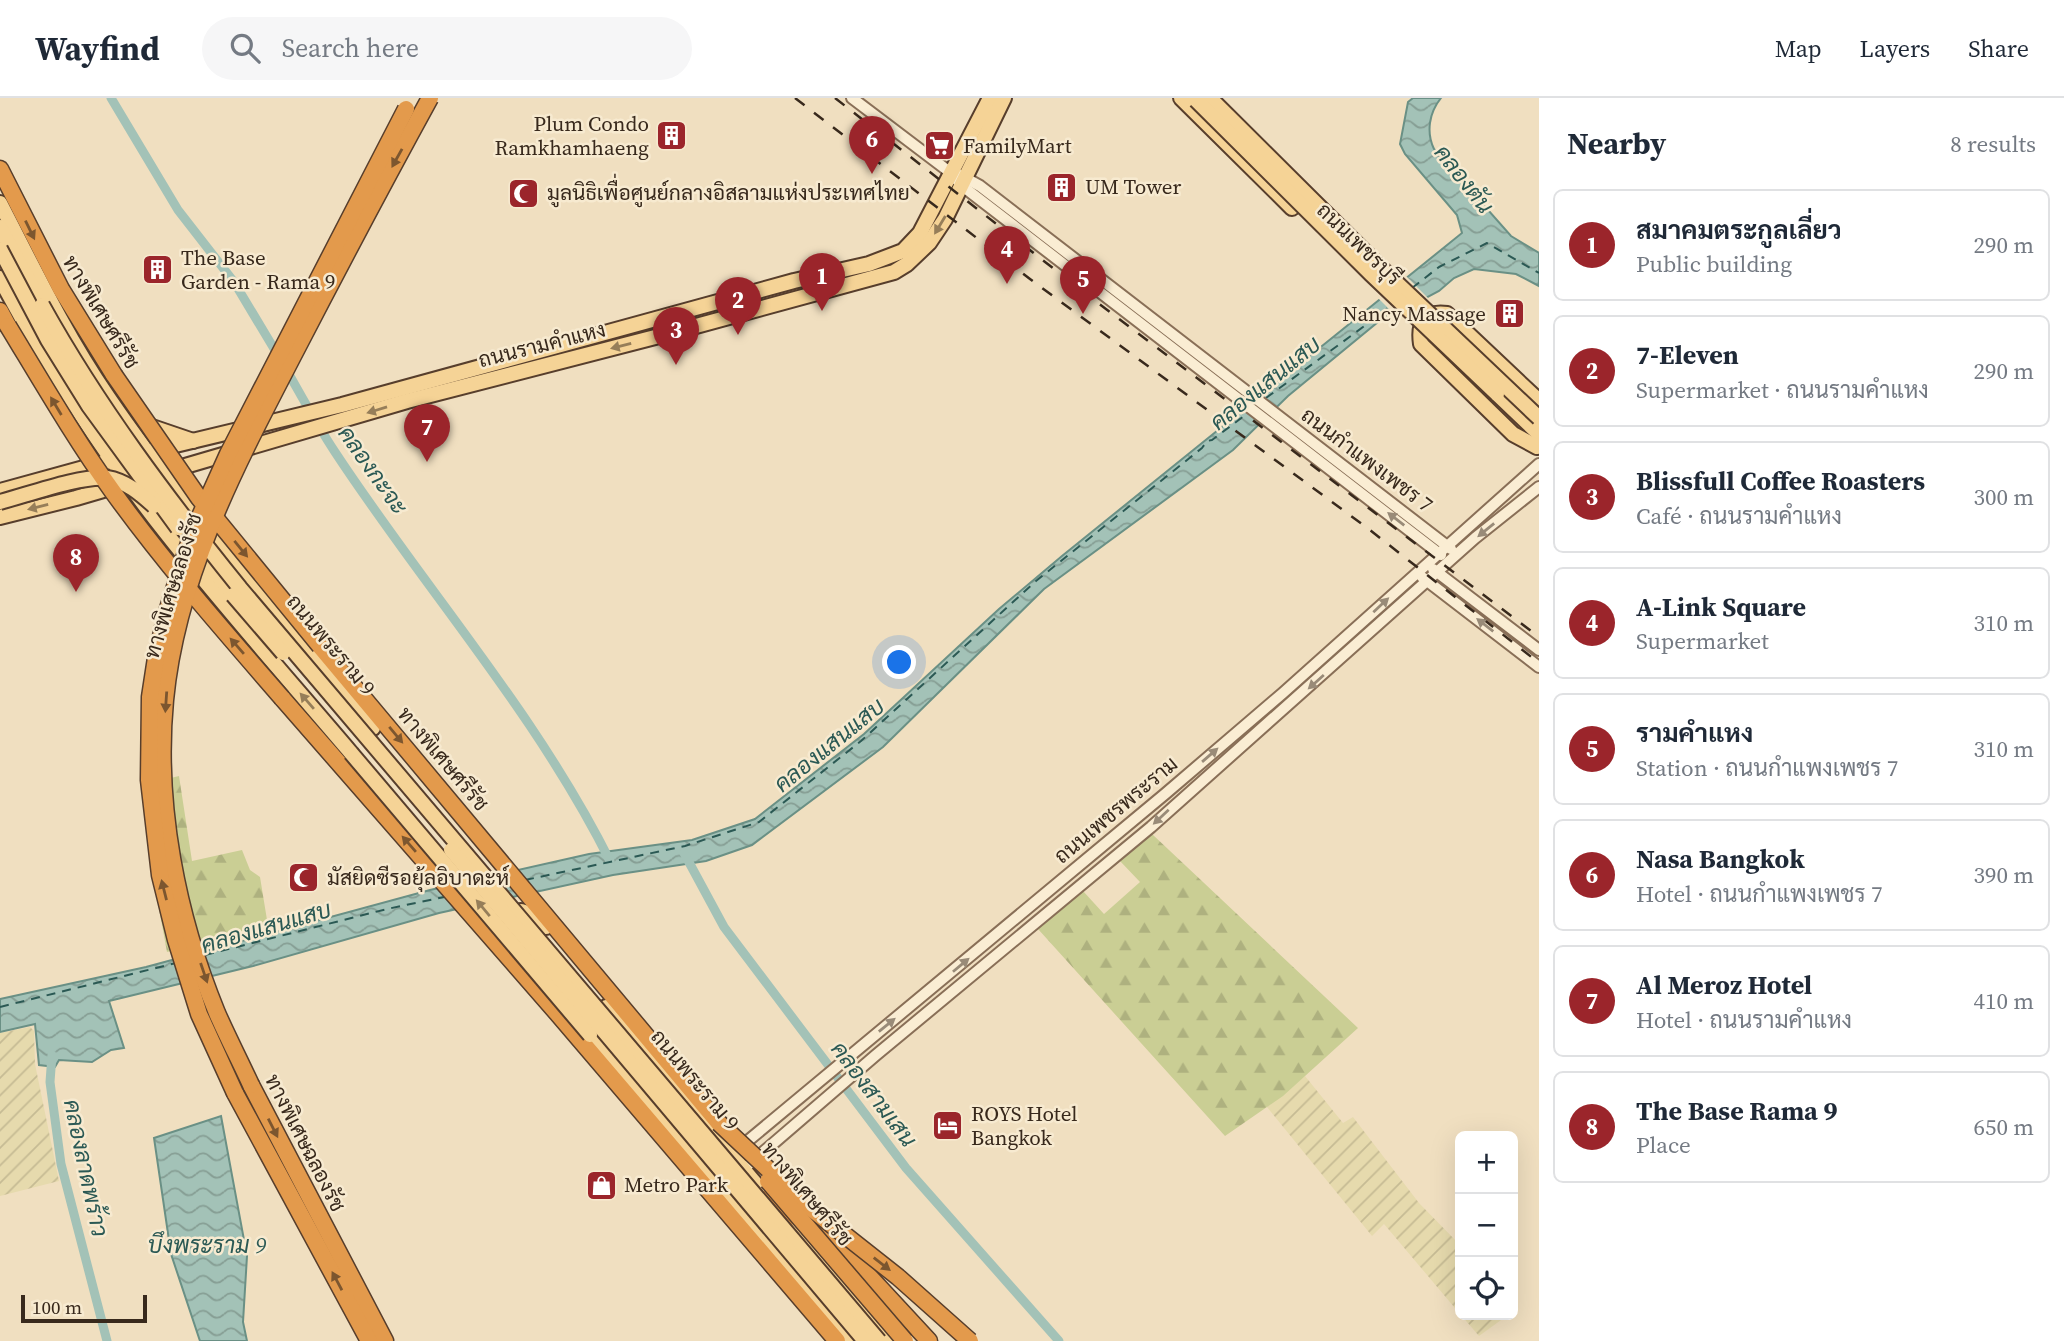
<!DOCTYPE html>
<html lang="en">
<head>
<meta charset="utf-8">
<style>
	:root { --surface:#fff; --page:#f6f6f7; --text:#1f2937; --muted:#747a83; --line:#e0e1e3; --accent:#9b252b }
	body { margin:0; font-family:"Source Serif 4",Sarabun,serif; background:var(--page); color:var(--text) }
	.controls { position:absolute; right:21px; bottom:21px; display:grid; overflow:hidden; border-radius:10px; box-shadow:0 7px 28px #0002 }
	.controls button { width:63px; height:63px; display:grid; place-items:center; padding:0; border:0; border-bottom:2px solid var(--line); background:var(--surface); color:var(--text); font:35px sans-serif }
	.scale { position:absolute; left:21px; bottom:18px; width:126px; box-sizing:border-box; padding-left:7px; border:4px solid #38291c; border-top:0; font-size:19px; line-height:24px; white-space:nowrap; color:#38291c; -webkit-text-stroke:5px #f7ead0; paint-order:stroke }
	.you { position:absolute; left:900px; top:565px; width:24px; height:24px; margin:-18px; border:5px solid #fff; border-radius:50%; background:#1a73e8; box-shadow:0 0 0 10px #1a73e833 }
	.badge { display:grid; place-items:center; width:46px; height:46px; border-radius:50%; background:var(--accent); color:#fff; font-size:23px; font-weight:700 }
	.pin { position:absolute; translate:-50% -58px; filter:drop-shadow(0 2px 4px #0008) }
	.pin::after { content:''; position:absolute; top:37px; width:24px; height:21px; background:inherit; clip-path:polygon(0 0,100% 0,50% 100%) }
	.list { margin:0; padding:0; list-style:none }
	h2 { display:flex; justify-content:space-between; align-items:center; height:91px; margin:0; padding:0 28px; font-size:30px }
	h2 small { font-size:23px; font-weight:400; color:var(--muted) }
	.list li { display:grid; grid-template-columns:46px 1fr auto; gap:21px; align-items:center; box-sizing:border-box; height:112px; margin:0 14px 14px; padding:0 14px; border:2px solid var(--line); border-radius:10px }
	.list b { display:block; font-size:26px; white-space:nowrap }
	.list p { margin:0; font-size:23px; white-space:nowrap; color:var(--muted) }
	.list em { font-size:23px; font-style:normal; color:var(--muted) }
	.icon { flex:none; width:38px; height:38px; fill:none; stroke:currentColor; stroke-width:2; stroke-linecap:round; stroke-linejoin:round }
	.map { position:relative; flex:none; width:1539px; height:1243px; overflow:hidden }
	header { display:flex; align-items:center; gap:42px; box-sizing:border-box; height:98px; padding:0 35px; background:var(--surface); border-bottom:2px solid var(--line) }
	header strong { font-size:33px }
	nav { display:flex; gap:38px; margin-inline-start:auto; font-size:24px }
	.search { width:490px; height:63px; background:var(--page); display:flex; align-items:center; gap:18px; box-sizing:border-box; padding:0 24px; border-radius:38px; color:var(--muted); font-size:26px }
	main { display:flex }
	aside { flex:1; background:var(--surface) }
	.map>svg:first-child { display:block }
</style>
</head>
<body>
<header>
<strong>Wayfind</strong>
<div class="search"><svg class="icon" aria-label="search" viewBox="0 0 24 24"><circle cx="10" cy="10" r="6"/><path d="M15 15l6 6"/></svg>Search here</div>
<nav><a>Map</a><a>Layers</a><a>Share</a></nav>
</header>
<main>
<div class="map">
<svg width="1539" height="1243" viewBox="0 0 1539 1243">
	<defs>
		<pattern id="farmland-furrows" width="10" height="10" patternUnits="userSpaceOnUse" patternTransform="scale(1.75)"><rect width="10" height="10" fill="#e6daad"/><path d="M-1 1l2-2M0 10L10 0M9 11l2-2" fill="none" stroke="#c6bb94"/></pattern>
		<pattern id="forest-firs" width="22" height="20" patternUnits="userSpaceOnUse" patternTransform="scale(1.75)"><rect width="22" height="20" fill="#cace94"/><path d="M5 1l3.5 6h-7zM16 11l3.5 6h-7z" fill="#aeb17f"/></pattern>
		<pattern id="water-waves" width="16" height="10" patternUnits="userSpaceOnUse" patternTransform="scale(1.75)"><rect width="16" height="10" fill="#a3c2b7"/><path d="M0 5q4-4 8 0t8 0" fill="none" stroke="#869e94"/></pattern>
	</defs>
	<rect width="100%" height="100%" fill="#f0dfc0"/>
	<g fill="url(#farmland-furrows)">
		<path d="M30,929L34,933L35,966L59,1083L0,1098V935Z"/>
		<path d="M1305,978L1343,1025L1353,1019L1419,1105L1460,1147V1216L1384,1126L1372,1138L1267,1009Z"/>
		<path d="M1461,1217H1508L1479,1238Z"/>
	</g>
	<g fill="url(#forest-firs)">
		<path d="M179,678L192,763L242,752L250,772L260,779L268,828L167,854L152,773L142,687Z"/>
		<path d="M1152,736L1358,930L1283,998L1225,1038L1038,831L1083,793L1104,816L1140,784L1120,763Z"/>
	</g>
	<g fill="url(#water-waves)" stroke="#6a9085" stroke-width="2">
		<path d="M1413,0H1441C1429,15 1426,34 1434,51L1511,138L1539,155V188L1516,176L1474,171L1454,180L1439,193L1394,217L1389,215L1288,298L1233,352L1044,491L883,649L752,747L706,763L613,777L439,815L253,868L109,903L124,950L111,952L92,964L59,962L55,969L39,967L35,926L0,934V901L146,869L430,792L589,756L692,742L755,721L864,636L999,511L1062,458L1462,135L1457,117L1405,56L1400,46L1408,4Z"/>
		<path d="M221,1018L247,1158L243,1224L247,1243H200L171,1156L154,1040Z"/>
	</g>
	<path fill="#f0dfc0" d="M1404,176L1430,202L1397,219L1377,199Z"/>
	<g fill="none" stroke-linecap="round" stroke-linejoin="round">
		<g stroke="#a3c2b7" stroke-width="9">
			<path d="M111,0L178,112L234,184L279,259"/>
			<path d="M286,271C302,299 317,327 335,354C425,491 536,615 610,763"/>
			<path d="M684,755L724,829L906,1070L1059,1243"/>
			<path d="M52,957L50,984L61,1066L107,1243"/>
		</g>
		<g stroke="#2b5954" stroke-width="2" stroke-dasharray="9 7" stroke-linecap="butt">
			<path d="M1412,190L1439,169L1487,145L1539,175"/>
			<path d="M1266,300L1374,221L1382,220L1387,210L1394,204"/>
			<path d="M525,782L685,748L759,724L861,643L1036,483L1202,350L1207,343L1212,342L1248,315"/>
			<path d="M205,857L387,811L444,799"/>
			<path d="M0,909L176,865"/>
		</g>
		<defs>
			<g id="tertiary">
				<path d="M852,0L951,75L961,87L1441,457"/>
				<path d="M960,77L980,88L1451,451"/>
				<path d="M1433,471L1539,552"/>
				<path d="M1422,479L1539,569"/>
				<path d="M738,1051L1165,696L1283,595L1539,366"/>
				<path d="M739,1075L876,957L1151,729L1475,440L1539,389"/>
			</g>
			<g id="primary">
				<path d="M1181,0L1292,110"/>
				<path d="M0,105C34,171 66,238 108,299C188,416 282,522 373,630"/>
				<path d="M0,129L36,196"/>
				<path d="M0,180C45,266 106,359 166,435C225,510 289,582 351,655"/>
				<path d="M1497,296L1539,336"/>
				<path d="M146,327L193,343"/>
				<path d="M1537,349L1513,336L1421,246C1418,225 1424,213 1447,216L1539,303"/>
				<path d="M0,393L113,362L342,307L794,183L869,166L903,153L920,135L990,0"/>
				<path d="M0,419L76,400L407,303L663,237L894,174L907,166L929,145L945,121L1004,0"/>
				<path d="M194,449L233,497"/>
				<path d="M508,820L521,813L537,818L546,829"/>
				<path d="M606,909L889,1243"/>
				<path d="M590,937L849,1243"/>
				<path d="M598,957L622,975"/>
			</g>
			<g id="motorway">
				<path d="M0,71L61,191L114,277"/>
				<path d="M0,213L8,228"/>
				<path d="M320,548L719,1025"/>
				<path d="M282,600L557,915L837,1243"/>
				<path d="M251,987L385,1243"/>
				<path d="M235,995L369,1243"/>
				<path d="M768,1100L795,1119"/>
				<path d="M816,1134L867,1176L929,1243"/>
			</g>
		</defs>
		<use href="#tertiary" stroke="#896f57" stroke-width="14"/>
		<use href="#primary" stroke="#573e2c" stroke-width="18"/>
		<use href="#motorway" stroke="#573e2c" stroke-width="19"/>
		<use href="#tertiary" stroke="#faedd3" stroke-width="10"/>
		<use href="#primary" stroke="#f5d396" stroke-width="14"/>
		<use href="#motorway" stroke="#e39a4c" stroke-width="16"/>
		<g stroke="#38291c" stroke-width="2.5" stroke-dasharray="12 12" stroke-linecap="butt">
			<path d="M795,0L1030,181L1370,432L1539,565"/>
			<path d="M835,0L1090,199L1539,539"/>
		</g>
		<defs>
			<g id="primary-bridge">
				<path d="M1210,0L1379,168L1539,320"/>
				<path d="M1196,2L1371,176L1497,296"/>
				<path d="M0,151L48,242L89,308L178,430"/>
				<path d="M42,207C98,308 168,401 240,490L879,1243"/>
				<path d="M0,404C27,397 81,377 107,380C126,383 141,396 154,408"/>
				<path d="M233,497L283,555"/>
				<path d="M351,655L590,937"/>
				<path d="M451,752L865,1243"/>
			</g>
			<g id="motorway-bridge">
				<path d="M8,228C42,284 75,341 113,394C165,466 224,533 282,600"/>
				<path d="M114,277L199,400L320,548"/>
				<path d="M251,987C240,963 228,940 217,915C177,818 155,707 165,602C177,477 238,364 295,254C339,169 384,84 430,0"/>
				<path d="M235,995L199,916L176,842L160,777L149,682L150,599L156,560L166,517L192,436L228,356L406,11"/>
				<path d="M719,1025L803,1104L898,1179L970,1243"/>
				<path d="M768,1083L905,1243"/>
			</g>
		</defs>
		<use href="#primary-bridge" stroke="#573e2c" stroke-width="18" stroke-linecap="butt"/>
		<use href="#motorway-bridge" stroke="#573e2c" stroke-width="19" stroke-linecap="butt"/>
		<use href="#primary-bridge" stroke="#f5d396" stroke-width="14"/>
		<use href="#motorway-bridge" stroke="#e39a4c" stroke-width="16"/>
	</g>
	<defs><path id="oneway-solid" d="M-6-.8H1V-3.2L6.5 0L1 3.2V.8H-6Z" transform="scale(1.75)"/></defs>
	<g fill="#7c562f">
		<use href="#oneway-solid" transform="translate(397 60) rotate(119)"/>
		<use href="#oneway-solid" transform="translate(30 132) rotate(64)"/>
		<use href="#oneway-solid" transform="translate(56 308) rotate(-121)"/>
		<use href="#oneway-solid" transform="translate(241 451) rotate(51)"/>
		<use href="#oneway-solid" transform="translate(237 548) rotate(-131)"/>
		<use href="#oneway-solid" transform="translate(166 604) rotate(94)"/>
		<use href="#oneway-solid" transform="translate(396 637) rotate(50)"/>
		<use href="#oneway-solid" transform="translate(409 746) rotate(-131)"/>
		<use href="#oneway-solid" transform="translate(164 792) rotate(-104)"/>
		<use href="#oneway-solid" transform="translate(204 875) rotate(71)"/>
		<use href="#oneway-solid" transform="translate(273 1030) rotate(63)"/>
		<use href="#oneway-solid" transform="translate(882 1166) rotate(38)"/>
		<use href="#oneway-solid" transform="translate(337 1183) rotate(-118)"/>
	</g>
	<g fill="#967e59">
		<use href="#oneway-solid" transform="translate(940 127) rotate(121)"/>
		<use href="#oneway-solid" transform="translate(621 248) rotate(166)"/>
		<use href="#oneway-solid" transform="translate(377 312) rotate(163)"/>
		<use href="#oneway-solid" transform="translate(38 409) rotate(166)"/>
		<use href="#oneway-solid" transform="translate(307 603) rotate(-131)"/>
		<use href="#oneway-solid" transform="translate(483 810) rotate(-130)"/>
	</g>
	<g fill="#998b78">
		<use href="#oneway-solid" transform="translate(1396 421) rotate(-142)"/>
		<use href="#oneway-solid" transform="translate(1486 432) rotate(141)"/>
		<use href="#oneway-solid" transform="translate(1381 507) rotate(-43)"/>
		<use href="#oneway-solid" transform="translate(1485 527) rotate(-142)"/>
		<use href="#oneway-solid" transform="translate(1316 584) rotate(138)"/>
		<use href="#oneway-solid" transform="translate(1210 657) rotate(-41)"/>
		<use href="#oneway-solid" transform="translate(1161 719) rotate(137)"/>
		<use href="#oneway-solid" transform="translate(961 867) rotate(-40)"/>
		<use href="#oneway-solid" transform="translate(887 927) rotate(-39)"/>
	</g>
	<defs>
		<symbol id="building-square" viewBox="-11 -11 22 22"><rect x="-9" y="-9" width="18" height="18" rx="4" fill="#9b252b" stroke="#f7ead0"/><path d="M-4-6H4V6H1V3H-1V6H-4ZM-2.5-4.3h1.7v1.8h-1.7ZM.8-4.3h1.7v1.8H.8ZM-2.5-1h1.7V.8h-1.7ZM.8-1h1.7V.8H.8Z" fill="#fff"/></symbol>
		<symbol id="supermarket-square" viewBox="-11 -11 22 22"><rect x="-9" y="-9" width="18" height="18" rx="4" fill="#9b252b" stroke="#f7ead0"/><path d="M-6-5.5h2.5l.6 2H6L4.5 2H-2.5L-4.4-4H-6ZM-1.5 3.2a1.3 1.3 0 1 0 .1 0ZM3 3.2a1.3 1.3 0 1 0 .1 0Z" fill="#fff"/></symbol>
		<symbol id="mosque-square" viewBox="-11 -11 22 22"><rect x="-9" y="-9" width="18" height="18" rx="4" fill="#9b252b" stroke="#f7ead0"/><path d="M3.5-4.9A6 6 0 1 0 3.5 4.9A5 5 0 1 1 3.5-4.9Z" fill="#fff"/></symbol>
		<symbol id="hotel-square" viewBox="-11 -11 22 22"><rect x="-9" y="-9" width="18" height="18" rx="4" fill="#9b252b" stroke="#f7ead0"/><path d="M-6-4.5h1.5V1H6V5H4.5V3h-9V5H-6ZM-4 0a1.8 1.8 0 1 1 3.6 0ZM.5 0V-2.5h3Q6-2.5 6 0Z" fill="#fff"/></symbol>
		<symbol id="shop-square" viewBox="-11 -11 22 22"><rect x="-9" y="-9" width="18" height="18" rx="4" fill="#9b252b" stroke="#f7ead0"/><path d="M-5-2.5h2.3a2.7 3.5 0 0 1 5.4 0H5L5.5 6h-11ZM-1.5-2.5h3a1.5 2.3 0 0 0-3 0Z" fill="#fff"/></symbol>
	</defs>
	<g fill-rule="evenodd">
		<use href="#building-square" x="654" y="20" width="35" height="35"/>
		<use href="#supermarket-square" x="922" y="30" width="35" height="35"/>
		<use href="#building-square" x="1044" y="72" width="35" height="35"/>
		<use href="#mosque-square" x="506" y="78" width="35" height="35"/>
		<use href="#building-square" x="140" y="154" width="35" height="35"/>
		<use href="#building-square" x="1492" y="198" width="35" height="35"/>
		<use href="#mosque-square" x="286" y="762" width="35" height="35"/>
		<use href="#hotel-square" x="930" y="1010" width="35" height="35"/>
		<use href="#shop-square" x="584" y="1070" width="35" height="35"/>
	</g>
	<g text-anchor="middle" stroke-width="5" stroke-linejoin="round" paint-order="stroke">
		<g font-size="21" fill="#38291c" stroke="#f7ead0" text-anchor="start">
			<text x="649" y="33" text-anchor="end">Plum Condo<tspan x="649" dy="24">Ramkhamhaeng</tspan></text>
			<text x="963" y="55">FamilyMart</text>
			<text x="1085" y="96">UM Tower</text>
			<text x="547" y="102">มูลนิธิเพื่อศูนย์กลางอิสลามแห่งประเทศไทย</text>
			<text x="181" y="167">The Base<tspan x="181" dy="24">Garden - Rama 9</tspan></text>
			<text x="1486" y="223" text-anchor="end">Nancy Massage</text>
			<text x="327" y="787">มัสยิดซีรอยุ้ลอิบาดะห์</text>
			<text x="971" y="1023">ROYS Hotel<tspan x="971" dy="24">Bangkok</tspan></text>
			<text x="624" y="1094">Metro Park</text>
		</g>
		<g font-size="21" fill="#38291c" stroke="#f7ead0">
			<text transform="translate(1359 146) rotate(44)" y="7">ถนนเพชรบุรี</text>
			<text transform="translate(101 214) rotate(59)" y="7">ทางพิเศษศรีรัช</text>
			<text transform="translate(542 247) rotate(-14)" y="7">ถนนรามคำแหง</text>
			<text transform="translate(1367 362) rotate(37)" y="7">ถนนกำแพงเพชร 7</text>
			<text transform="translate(173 488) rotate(-73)" y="7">ทางพิเศษฉลองรัช</text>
			<text transform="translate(331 547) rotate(50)" y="7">ถนนพระราม 9</text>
			<text transform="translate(443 661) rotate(50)" y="7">ทางพิเศษศรีรัช</text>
			<text transform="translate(1116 712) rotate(-40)" y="7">ถนนเพชรพระราม</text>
			<text transform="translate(695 982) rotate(50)" y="7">ถนนพระราม 9</text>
			<text transform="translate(305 1045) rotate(63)" y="7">ทางพิเศษฉลองรัช</text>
			<text transform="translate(807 1096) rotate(50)" y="7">ทางพิเศษศรีรัช</text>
		</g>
		<g font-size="23" font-style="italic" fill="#2b5954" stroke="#f7ead0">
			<text transform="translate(1464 81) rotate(52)" y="8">คลองตัน</text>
			<text transform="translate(1265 285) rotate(-39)" y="8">คลองแสนแสบ</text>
			<text transform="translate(373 372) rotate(55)" y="8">คลองกะจะ</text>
			<text transform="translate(829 647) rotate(-39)" y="8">คลองแสนแสบ</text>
			<text transform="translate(266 829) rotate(-16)" y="8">คลองแสนแสบ</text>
			<text transform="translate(874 996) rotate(53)" y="8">คลองสามเสน</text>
			<text transform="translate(86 1070) rotate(78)" y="8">คลองลาดพร้าว</text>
			<text x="207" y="1155">บึงพระราม 9</text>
		</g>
	</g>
</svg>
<div class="controls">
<button>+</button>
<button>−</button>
<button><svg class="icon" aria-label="locate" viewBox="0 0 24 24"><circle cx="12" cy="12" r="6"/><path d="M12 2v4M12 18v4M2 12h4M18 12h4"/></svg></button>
</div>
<div class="scale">100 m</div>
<div class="you"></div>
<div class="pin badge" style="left:822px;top:213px">1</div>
<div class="pin badge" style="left:738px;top:237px">2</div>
<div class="pin badge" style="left:676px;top:267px">3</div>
<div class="pin badge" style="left:1007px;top:186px">4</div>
<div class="pin badge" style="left:1083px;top:216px">5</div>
<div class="pin badge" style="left:872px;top:76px">6</div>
<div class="pin badge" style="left:427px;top:364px">7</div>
<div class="pin badge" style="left:76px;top:494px">8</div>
</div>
<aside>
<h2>Nearby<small>8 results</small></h2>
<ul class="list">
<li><span class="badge">1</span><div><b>สมาคมตระกูลเลี่ยว</b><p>Public building</p></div><em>290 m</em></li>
<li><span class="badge">2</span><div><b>7-Eleven</b><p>Supermarket · ถนนรามคำแหง</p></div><em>290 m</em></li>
<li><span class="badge">3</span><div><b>Blissfull Coffee Roasters</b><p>Café · ถนนรามคำแหง</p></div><em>300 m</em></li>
<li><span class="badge">4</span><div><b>A-Link Square</b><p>Supermarket</p></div><em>310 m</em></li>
<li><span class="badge">5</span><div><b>รามคำแหง</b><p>Station · ถนนกำแพงเพชร 7</p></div><em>310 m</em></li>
<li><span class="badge">6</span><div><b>Nasa Bangkok</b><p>Hotel · ถนนกำแพงเพชร 7</p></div><em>390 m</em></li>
<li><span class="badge">7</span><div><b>Al Meroz Hotel</b><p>Hotel · ถนนรามคำแหง</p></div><em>410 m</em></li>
<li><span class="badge">8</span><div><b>The Base Rama 9</b><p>Place</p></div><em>650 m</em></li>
</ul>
</aside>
</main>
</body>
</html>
